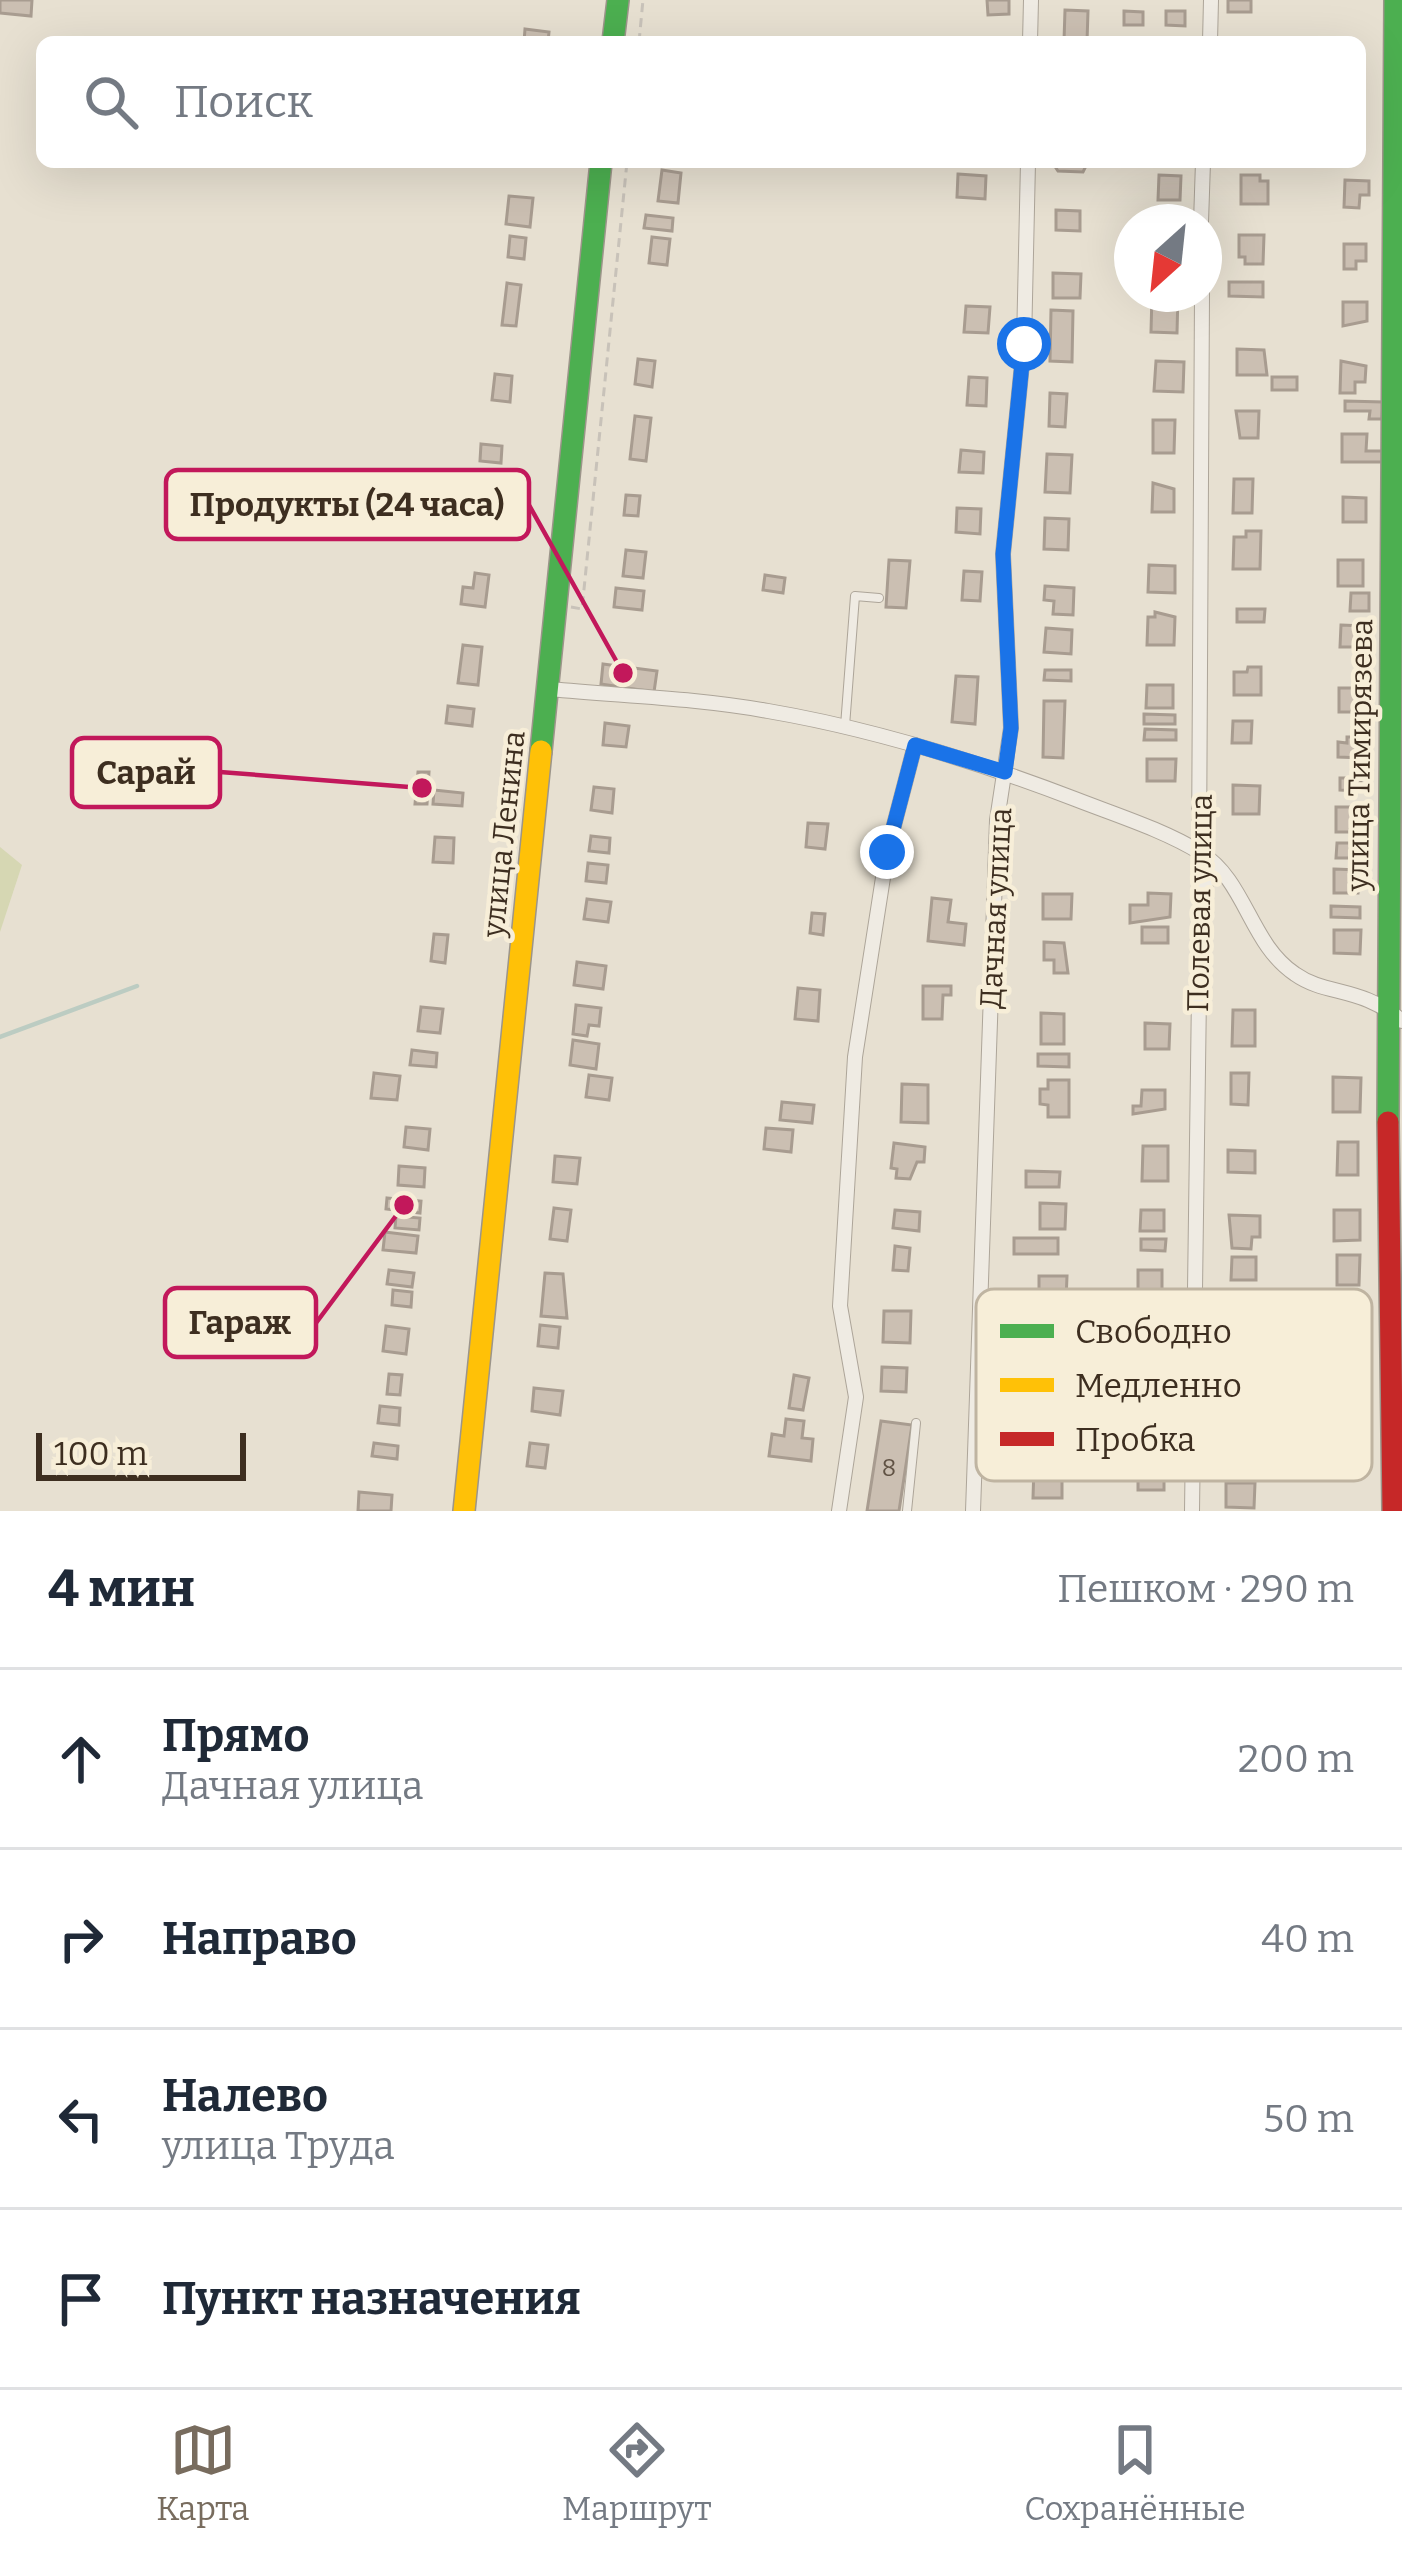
<!DOCTYPE html>
<html lang="ru">
<head>
<meta charset="utf-8">
<style>
	:root { --surface:#fff; --page:#f2f2f3; --text:#1f2937; --muted:#747a83; --line:#e0e1e3; --accent:#786c5e }
	body { margin:0; font-family:Bitter,serif; background:var(--page); color:var(--text) }
	.compass { position:absolute; left:1114px; top:204px; width:108px; height:108px; border-radius:50%; background:var(--surface); box-shadow:0 12px 48px #0002; rotate:207deg }
	.scale { position:absolute; left:36px; bottom:30px; width:210px; box-sizing:border-box; padding-left:12px; border:6px solid #3d2e20; border-top:0; font-size:33px; line-height:42px; white-space:nowrap; color:#3d2e20; -webkit-text-stroke:9px #f7eed8; paint-order:stroke }
	.stop { position:absolute; width:36px; height:36px; margin:-27px; border:9px solid #1a73e8; border-radius:50%; background:#fff }
	.stop.end { background:#1a73e8; border-color:#fff; box-shadow:0 3px 12px #0008 }
	.list { margin:0; padding:0; list-style:none }
	h2 { display:flex; justify-content:space-between; align-items:center; height:156px; margin:0; padding:0 48px; font-size:51px }
	h2 small { font-size:39px; font-weight:400; color:var(--muted) }
	.list li { display:grid; grid-template-columns:78px 1fr auto; gap:36px; align-items:center; box-sizing:border-box; height:180px; padding:0 48px; border-top:3px solid var(--line) }
	.list b { display:block; font-size:45px; white-space:nowrap }
	.list p { margin:0; font-size:39px; white-space:nowrap; color:var(--muted) }
	.list em { font-size:39px; font-style:normal; color:var(--muted) }
	.icon { flex:none; width:66px; height:66px; fill:none; stroke:currentColor; stroke-width:2; stroke-linecap:round; stroke-linejoin:round }
	.map { position:relative; flex:none; width:1402px; height:1511px; overflow:hidden }
	.search { position:absolute; background:var(--surface); box-shadow:0 12px 48px #0002; left:36px; right:36px; top:36px; height:132px; display:flex; align-items:center; gap:30px; box-sizing:border-box; padding:0 42px; border-radius:18px; color:var(--muted); font-size:45px }
	.sheet { height:876px; background:var(--surface) }
	nav { display:flex; justify-content:space-around; align-items:center; box-sizing:border-box; height:168px; border-top:3px solid var(--line); background:var(--surface); font-size:33px; color:var(--muted) }
	nav a { display:grid; justify-items:center; gap:6px }
	nav .on { color:var(--accent) }
	.map>svg:first-child { display:block }
</style>
</head>
<body>
<div class="map">
<svg width="1402" height="1511" viewBox="0 0 1402 1511">
	<rect width="100%" height="100%" fill="#e7e0d1"/>
	<path fill="#d6d7b3" d="M0,847L22,865L0,932Z"/>
	<g fill="none" stroke-linecap="round" stroke-linejoin="round">
		<path stroke="#bcccc2" stroke-width="4.5" d="M0,1037L137,986"/>
	</g>
	<g fill="#cbbfb2" stroke="#a89c90" stroke-width="3">
		<path d="M0,0H32L31,16L0,13Z"/>
		<path d="M987,0H1009V14L988,15Z"/>
		<rect x="1228" y="0" width="23" height="12"/>
		<path d="M1065,10L1088,11L1087,42L1064,41Z"/>
		<path d="M1124,11L1143,12V25H1124Z"/>
		<path d="M1166,11H1185V26L1166,25Z"/>
		<path d="M525,29L549,32L548,42H524Z"/>
		<path d="M1052,162H1088L1083,172L1058,171Z"/>
		<path d="M662,170L681,173L678,203L658,201Z"/>
		<path d="M958,174L986,176L985,199L957,197Z"/>
		<path d="M1159,175L1181,176L1180,200H1158Z"/>
		<path d="M1241,175H1260V181H1268V204H1241Z"/>
		<path d="M1345,180L1369,181V195H1360L1359,208L1344,207Z"/>
		<path d="M509,196L533,198L530,227L506,224Z"/>
		<path d="M1056,210L1080,211V231L1056,230Z"/>
		<path d="M646,215L673,218L672,231L644,228Z"/>
		<path d="M1239,235H1264L1263,264H1245V257H1239Z"/>
		<path d="M510,236L526,238L524,259L508,257Z"/>
		<path d="M652,237L670,239L667,265L649,263Z"/>
		<path d="M1344,244H1366V261H1356V269H1344Z"/>
		<path d="M1053,273L1081,274L1080,298H1053Z"/>
		<path d="M1229,282H1263V297L1229,296Z"/>
		<path d="M507,283L521,285L516,326L502,325Z"/>
		<path d="M1152,294H1178L1177,333L1151,332Z"/>
		<path d="M1343,302H1367V321L1343,326Z"/>
		<path d="M966,306L990,307L988,333L964,332Z"/>
		<path d="M1051,310L1073,311L1072,362L1050,361Z"/>
		<path d="M1237,349L1264,350L1267,375H1237Z"/>
		<path d="M638,359L655,361L652,387L635,384Z"/>
		<path d="M1156,361L1184,362L1183,392L1154,391Z"/>
		<path d="M1341,361L1366,366L1365,382H1355V393H1340Z"/>
		<path d="M495,374L512,376L510,402L492,400Z"/>
		<path d="M969,377L987,378L986,406L967,405Z"/>
		<rect x="1272" y="377" width="25" height="13"/>
		<path d="M1050,393L1067,394L1065,427L1049,426Z"/>
		<path d="M1345,401L1383,402L1382,419H1369L1370,411H1345Z"/>
		<path d="M1236,411H1259L1258,438H1240Z"/>
		<path d="M635,416L651,418L646,461L630,459Z"/>
		<path d="M1153,420H1175L1174,453H1153Z"/>
		<path d="M1342,434H1367L1366,451H1384V462H1342Z"/>
		<path d="M481,444L502,446L501,463L480,461Z"/>
		<path d="M961,450L984,452L983,473L959,472Z"/>
		<path d="M1047,454L1072,455L1070,493L1045,492Z"/>
		<path d="M1234,479H1253L1252,513H1233Z"/>
		<path d="M1153,483L1174,489V512H1152Z"/>
		<path d="M626,495L640,496L638,516L624,515Z"/>
		<path d="M1343,497L1366,498V522H1343Z"/>
		<path d="M957,508L981,509L980,534L956,532Z"/>
		<path d="M1045,518L1069,519L1068,550L1044,549Z"/>
		<path d="M1246,531H1261L1260,569H1233L1234,537H1246Z"/>
		<path d="M626,550L646,552L643,578L623,576Z"/>
		<path d="M889,560L910,561L906,608L886,607Z"/>
		<rect x="1338" y="560" width="25" height="26"/>
		<path d="M1149,565L1175,566V593L1148,592Z"/>
		<path d="M964,571L982,572L980,601L962,600Z"/>
		<path d="M475,573L489,575L485,607L461,604L463,587L473,588Z"/>
		<path d="M765,575L785,578L783,593L763,590Z"/>
		<path d="M1045,586L1074,588L1073,615L1053,614L1054,601L1044,600Z"/>
		<path d="M616,588L644,591L642,610L614,607Z"/>
		<path d="M1351,593H1369V611H1350Z"/>
		<path d="M1237,609H1265L1264,622H1237Z"/>
		<path d="M1155,612L1175,617L1174,645H1147L1148,617H1155Z"/>
		<path d="M1341,625L1363,626L1362,647H1340Z"/>
		<path d="M1046,628L1072,630L1071,654L1044,652Z"/>
		<path d="M463,645L482,647L478,685L458,683Z"/>
		<path d="M603,664L657,671L654,692L601,684Z"/>
		<path d="M1248,667H1261V695H1234V672H1247Z"/>
		<path d="M1045,670H1071V681L1044,680Z"/>
		<path d="M956,676L978,677L975,724L952,722Z"/>
		<path d="M1147,685H1173V708H1146Z"/>
		<rect x="1339" y="688" width="23" height="24"/>
		<path d="M1044,701H1065L1063,758L1043,757Z"/>
		<path d="M448,706L474,709L472,726L446,723Z"/>
		<path d="M1144,714L1175,715V724H1144Z"/>
		<path d="M1233,721H1252L1251,743H1232Z"/>
		<path d="M605,723L629,726L626,747L603,745Z"/>
		<path d="M1145,729L1176,730V740H1144Z"/>
		<path d="M1347,737H1364L1363,758L1338,757V742L1347,743Z"/>
		<path d="M1147,759H1176L1175,781H1147Z"/>
		<path d="M418,772H429L427,804H415Z"/>
		<path d="M1340,778H1361V791L1340,790Z"/>
		<path d="M1233,785L1260,786L1259,814H1233Z"/>
		<path d="M594,787L614,789L612,813L591,810Z"/>
		<path d="M434,790L463,793L462,806L433,804Z"/>
		<rect x="1336" y="807" width="23" height="25"/>
		<path d="M808,823L828,824L825,849L806,847Z"/>
		<path d="M591,836L610,838L609,853L589,851Z"/>
		<path d="M435,837L454,838L453,863L433,862Z"/>
		<path d="M1337,843H1360V858H1336Z"/>
		<path d="M588,863L608,865L606,883L586,881Z"/>
		<path d="M1334,869L1359,870L1358,893H1334Z"/>
		<path d="M1148,893L1171,894L1170,917L1130,923V905H1148Z"/>
		<path d="M1043,894H1072L1071,919H1043Z"/>
		<path d="M932,898L951,900L948,922L966,924L964,945L928,941Z"/>
		<path d="M587,899L611,902L608,922L584,919Z"/>
		<path d="M1331,906L1360,907V918L1331,917Z"/>
		<path d="M812,913L825,914L823,935L810,933Z"/>
		<rect x="1142" y="927" width="26" height="16"/>
		<path d="M1334,930H1361L1360,954L1334,953Z"/>
		<path d="M434,934L448,935L445,963L431,961Z"/>
		<path d="M1044,942L1064,943L1068,973H1054V960H1044Z"/>
		<path d="M577,962L606,966L603,989L574,985Z"/>
		<path d="M923,986H951V995H943L942,1019H923Z"/>
		<path d="M798,988L820,990L818,1021L795,1019Z"/>
		<path d="M576,1005L601,1008L599,1026L589,1025L587,1036L573,1034Z"/>
		<path d="M421,1007L443,1009L440,1033L418,1031Z"/>
		<path d="M1233,1010H1255V1046H1232Z"/>
		<path d="M1041,1013L1064,1014V1044H1041Z"/>
		<path d="M1145,1023L1170,1024L1169,1049H1145Z"/>
		<path d="M573,1040L599,1044L596,1069L570,1065Z"/>
		<path d="M412,1050L437,1053L436,1067L410,1065Z"/>
		<path d="M1038,1054H1069V1067L1038,1066Z"/>
		<path d="M374,1073L400,1076L397,1100L371,1098Z"/>
		<path d="M1231,1073H1249L1248,1105L1231,1104Z"/>
		<path d="M589,1075L612,1078L609,1100L586,1097Z"/>
		<path d="M1333,1077L1361,1078L1360,1112H1333Z"/>
		<path d="M1048,1080H1069V1117H1048V1105L1040,1104V1089H1048Z"/>
		<path d="M902,1084L928,1085V1123L901,1122Z"/>
		<path d="M1142,1090H1165V1109L1133,1114V1106H1141Z"/>
		<path d="M782,1102L814,1105L812,1123L780,1120Z"/>
		<path d="M406,1127L430,1129L428,1150L404,1147Z"/>
		<path d="M766,1128L793,1130L791,1152L764,1149Z"/>
		<path d="M1338,1142H1358V1175H1337Z"/>
		<path d="M894,1143L925,1147L924,1162H917L910,1179L896,1178L897,1169L891,1168Z"/>
		<path d="M1143,1146H1168V1181H1142Z"/>
		<path d="M1228,1150L1255,1151V1173L1228,1172Z"/>
		<path d="M555,1156L580,1158L577,1184L553,1182Z"/>
		<path d="M399,1166L425,1168L424,1187L398,1185Z"/>
		<path d="M1026,1171L1060,1172L1059,1187H1026Z"/>
		<path d="M387,1198L421,1201L420,1213L386,1209Z"/>
		<path d="M1040,1203L1066,1204L1065,1229H1040Z"/>
		<path d="M554,1208L571,1210L567,1241L550,1239Z"/>
		<path d="M895,1210L920,1212L919,1231L893,1228Z"/>
		<path d="M1141,1210H1164V1231H1140Z"/>
		<path d="M1334,1210H1360V1240L1334,1241Z"/>
		<path d="M1229,1215L1260,1216V1237H1252L1251,1249L1232,1248Z"/>
		<path d="M396,1216L420,1218L419,1230L395,1228Z"/>
		<path d="M385,1232L418,1236L416,1253L383,1250Z"/>
		<rect x="1014" y="1238" width="44" height="16"/>
		<path d="M1141,1239H1166L1165,1251L1141,1250Z"/>
		<path d="M895,1246L910,1248L908,1271L893,1270Z"/>
		<path d="M1337,1255H1360L1359,1285H1337Z"/>
		<path d="M1232,1257H1256V1280H1231Z"/>
		<path d="M389,1270L414,1273L412,1287L387,1284Z"/>
		<rect x="1138" y="1270" width="24" height="23"/>
		<path d="M545,1273L563,1274L567,1318L541,1316Z"/>
		<path d="M1039,1276H1067L1066,1301H1039Z"/>
		<path d="M393,1290L412,1292L411,1307L392,1305Z"/>
		<path d="M884,1311H911L910,1343L883,1342Z"/>
		<path d="M540,1325L560,1327L558,1348L538,1346Z"/>
		<path d="M386,1326L409,1329L406,1354L383,1351Z"/>
		<path d="M882,1367L907,1368L906,1392L881,1391Z"/>
		<path d="M389,1374L402,1375L400,1395L387,1394Z"/>
		<path d="M794,1375L809,1378L803,1410L789,1408Z"/>
		<path d="M534,1388L563,1391L560,1415L532,1411Z"/>
		<path d="M380,1406L400,1408L399,1425L378,1423Z"/>
		<path d="M786,1419L804,1421L802,1438L813,1439L811,1461L769,1456L772,1434L784,1436Z"/>
		<path d="M881,1421L912,1425L899,1511H867Z"/>
		<path d="M374,1443L398,1446L397,1459L372,1456Z"/>
		<path d="M530,1443L548,1445L545,1468L527,1466Z"/>
		<rect x="1138" y="1459" width="26" height="31"/>
		<path d="M1034,1466H1062V1498H1033Z"/>
		<path d="M1226,1483H1255L1254,1508L1226,1507Z"/>
		<path d="M359,1492L392,1495L391,1511H358Z"/>
	</g>
	<g fill="none" stroke-linecap="round" stroke-linejoin="round">
		<defs>
			<g id="lane">
				<path d="M845,726L855,596L879,598"/>
				<path d="M907,1511L916,1423"/>
			</g>
			<g id="street">
				<path d="M1030,42L1031,0"/>
				<path d="M1210,42L1211,0"/>
				<path d="M1201,222L1203,162"/>
				<path d="M550,689C622,696 696,698 768,711C873,729 976,761 1075,799C1116,815 1164,830 1201,853C1246,881 1250,944 1295,974C1326,996 1361,986 1402,1021"/>
				<path d="M839,1511L856,1397L840,1306L855,1057L887,852L915,745"/>
				<path d="M973,1511L997,820L1011,728L1003,554L1024,344L1028,162"/>
				<path d="M1192,1511L1199,994L1206,879L1199,852L1202,294"/>
			</g>
			<g id="fast">
				<path d="M613,42L618,0"/>
				<path d="M541,751L601,162"/>
				<path d="M1388,1122L1395,0"/>
			</g>
			<path id="slow" d="M464,1511L541,751"/>
			<path id="jam" d="M1388,1122L1393,1511"/>
		</defs>
		<use href="#lane" stroke="#ada599" stroke-width="10"/>
		<use href="#street" stroke="#ada599" stroke-width="16"/>
		<use href="#fast" stroke="#9c958a" stroke-width="24"/>
		<use href="#slow" stroke="#9c958a" stroke-width="24"/>
		<use href="#jam" stroke="#9c958a" stroke-width="24"/>
		<g stroke="#c8c2b9" stroke-width="3" stroke-dasharray="9 6" stroke-linecap="butt">
			<path d="M639,42L643,0"/>
			<path d="M571,607L582,609L627,162"/>
		</g>
		<use href="#lane" stroke="#efebe3" stroke-width="8"/>
		<use href="#street" stroke="#efebe3" stroke-width="14"/>
		<use href="#fast" stroke="#4caf50" stroke-width="21"/>
		<use href="#slow" stroke="#ffc107" stroke-width="21"/>
		<use href="#jam" stroke="#c62828" stroke-width="21"/>
	</g>
	<g fill="none" stroke-linecap="round" stroke-linejoin="round">
		<path stroke="#1a73e8" stroke-width="15" d="M887,852L915,745L1005,772L1011,728L1003,554L1024,344"/>
	</g>
	<g text-anchor="middle" stroke-width="9" stroke-linejoin="round" paint-order="stroke">
		<g font-size="24" fill="#605244">
			<text x="889" y="1476">8</text>
		</g>
		<g font-size="30" fill="#3d2e20" stroke="#f7eed8">
			<text transform="translate(1360 755) rotate(-89)" y="10">улица Тимирязева</text>
			<text transform="translate(504 834) rotate(-84)" y="10">улица Ленина</text>
			<text transform="translate(1200 903) rotate(-89)" y="10">Полевая улица</text>
			<text transform="translate(996 908) rotate(-87)" y="10">Дачная улица</text>
		</g>
	</g>
	<rect x="976" y="1289" width="396" height="192" rx="18" fill="#f7eed8" stroke="#bfb4a1" stroke-width="3"/>
	<rect x="1000" y="1324" width="54" height="14" fill="#4caf50"/>
	<rect x="1000" y="1378" width="54" height="14" fill="#ffc107"/>
	<rect x="1000" y="1432" width="54" height="14" fill="#c62828"/>
	<g font-size="33" fill="#3d2e20">
		<text x="1075" y="1343">Свободно</text>
		<text x="1075" y="1397">Медленно</text>
		<text x="1075" y="1451">Пробка</text>
	</g>
	<path fill="none" stroke="#c2185b" stroke-width="4.5" d="M623 673L529 505M422 788L220 772M404 1205L316 1323"/>
	<g fill="#c2185b" stroke="#f7eed8" stroke-width="4.5">
		<circle cx="623" cy="673" r="12"/>
		<circle cx="422" cy="788" r="12"/>
		<circle cx="404" cy="1205" r="12"/>
	</g>
	<g fill="#f7eed8" stroke="#c2185b" stroke-width="4.5">
		<rect x="166" y="470" width="363" height="69" rx="12"/>
		<rect x="72" y="738" width="148" height="69" rx="12"/>
		<rect x="165" y="1288" width="151" height="69" rx="12"/>
	</g>
	<g font-size="33" text-anchor="middle" font-weight="bold" fill="#3d2e20">
		<text x="347" y="516">Продукты (24 часа)</text>
		<text x="146" y="784">Сарай</text>
		<text x="240" y="1334">Гараж</text>
	</g>
</svg>
<svg class="compass" viewBox="-18 -18 36 36"><path d="M0-13l5 13h-10z" fill="#e53935"/><path d="M0 13l5-13h-10z" fill="#747a83"/></svg>
<div class="scale">100 m</div>
<div class="stop" style="left:1024px;top:344px"></div>
<div class="stop end" style="left:887px;top:852px"></div>
<div class="search"><svg class="icon" aria-label="search" viewBox="0 0 24 24"><circle cx="10" cy="10" r="6"/><path d="M15 15l6 6"/></svg>Поиск</div>
</div>
<section class="sheet">
<h2>4 мин<small>Пешком · 290 m</small></h2>
<ul class="list">
<li><svg class="icon" aria-label="ahead" viewBox="0 0 24 24"><path d="M12 20V5M6 11l6-6 6 6"/></svg><div><b>Прямо</b><p>Дачная улица</p></div><em>200 m</em></li>
<li><svg class="icon" aria-label="right" viewBox="0 0 24 24"><path d="M7 20v-9h11M14 6l5 5-5 5"/></svg><div><b>Направо</b></div><em>40 m</em></li>
<li><svg class="icon" aria-label="left" viewBox="0 0 24 24"><path d="M17 20v-9H6M10 6l-5 5 5 5"/></svg><div><b>Налево</b><p>улица Труда</p></div><em>50 m</em></li>
<li><svg class="icon" aria-label="arrive" viewBox="0 0 24 24"><path d="M6 21V4h12l-3 4 3 4H6"/></svg><div><b>Пункт назначения</b></div></li>
</ul>
</section>
<nav>
<a class="on"><svg class="icon" aria-label="map" viewBox="0 0 24 24"><path d="M3 6l6-2 6 2 6-2v14l-6 2-6-2-6 2zM9 4v14M15 6v14"/></svg>Карта</a>
<a><svg class="icon" aria-label="directions" viewBox="0 0 24 24"><path d="M12 3l9 9-9 9-9-9zM9 14v-3h6M13 9l2 2-2 2"/></svg>Маршрут</a>
<a><svg class="icon" aria-label="saved" viewBox="0 0 24 24"><path d="M7 4h10v16l-5-4-5 4z"/></svg>Сохранённые</a>
</nav>
</body>
</html>
